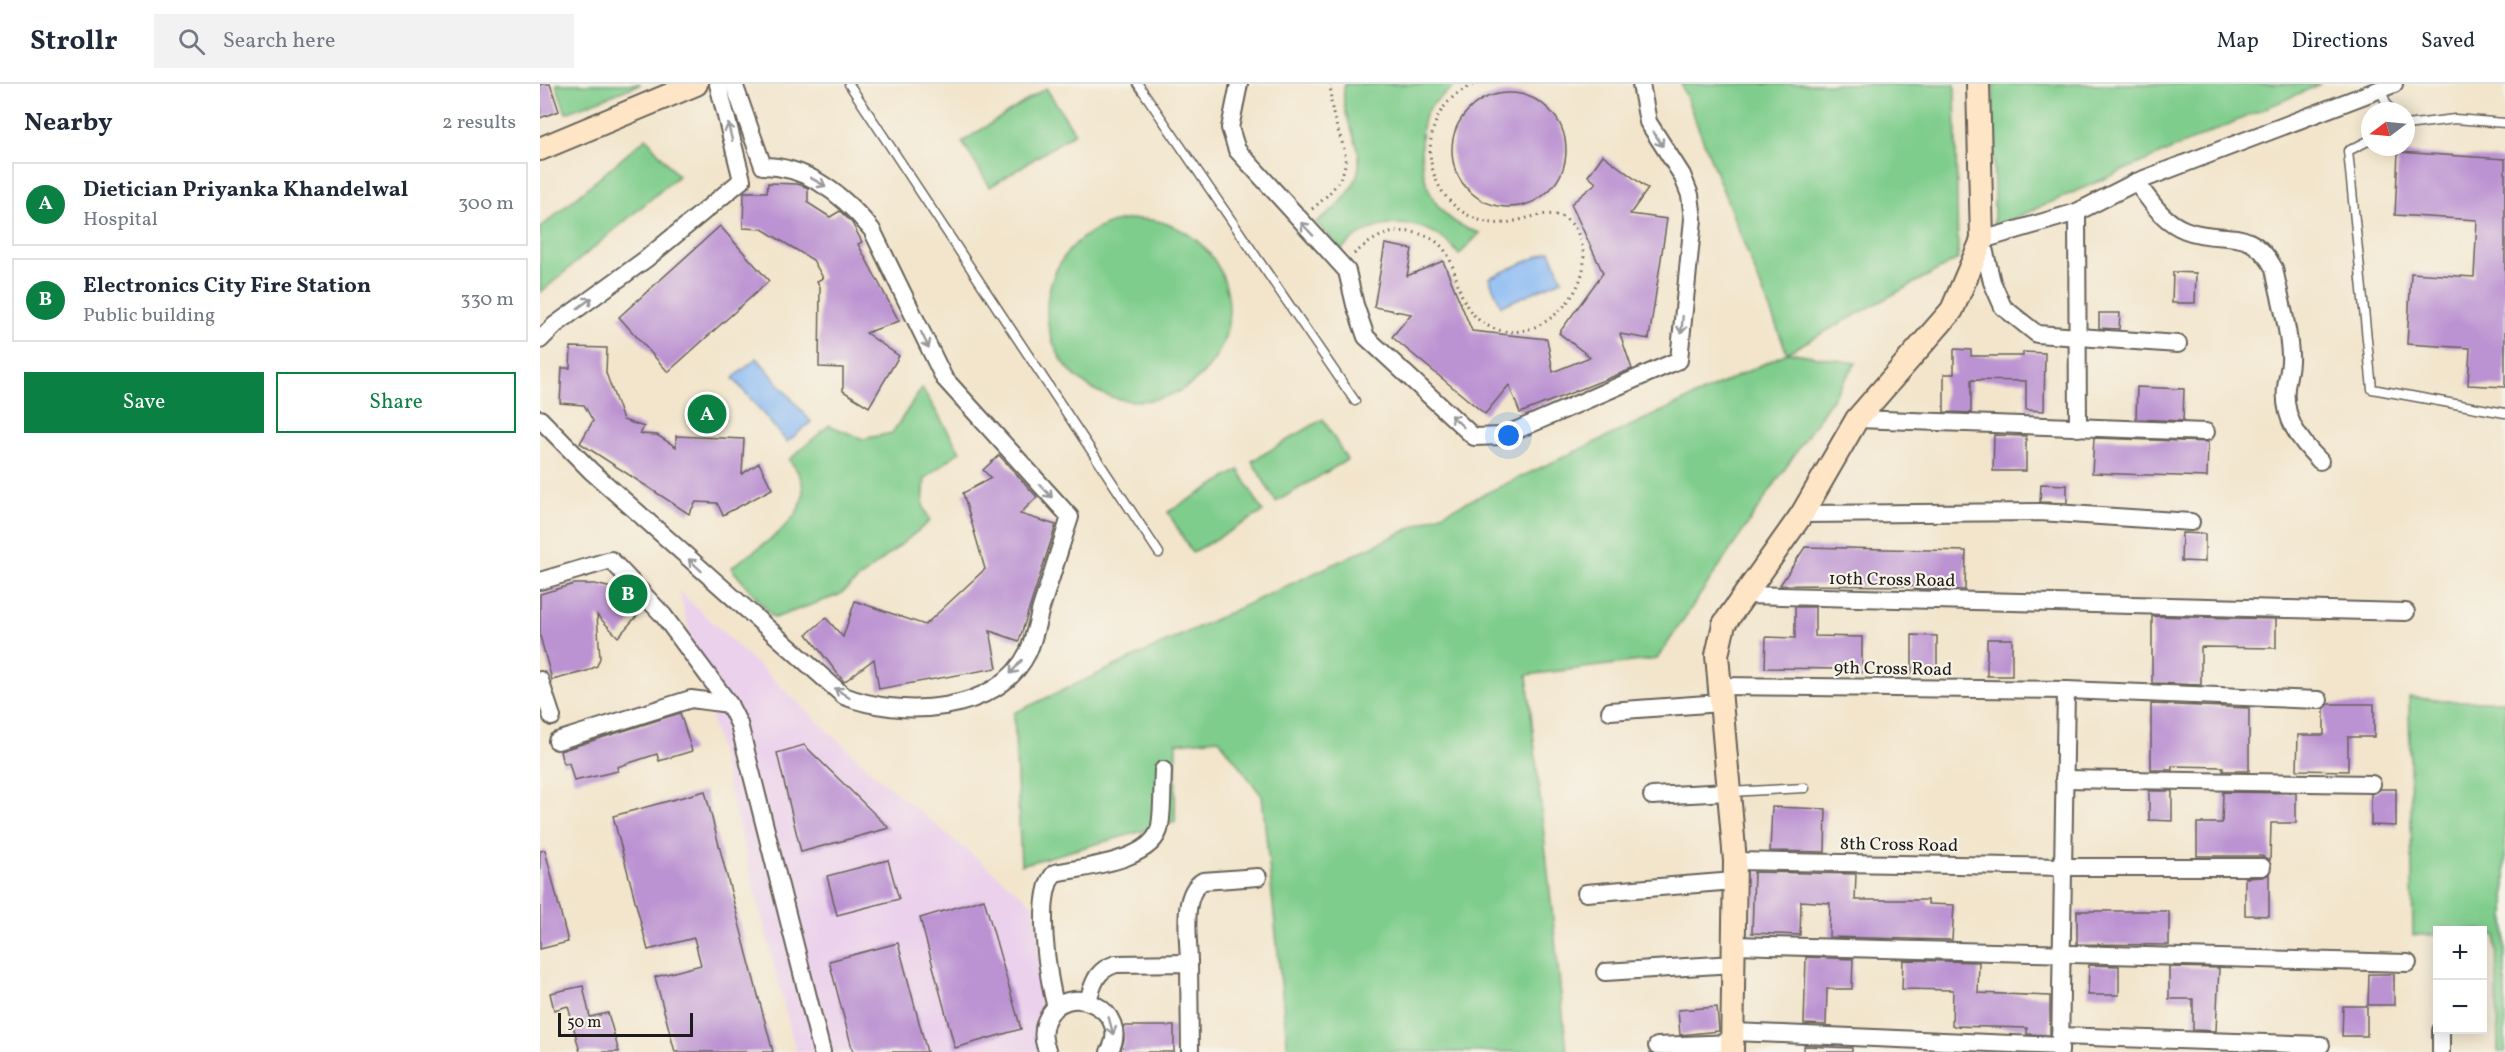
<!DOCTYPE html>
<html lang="en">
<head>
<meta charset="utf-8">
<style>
	:root { --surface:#fff; --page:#f2f2f3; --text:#1f2937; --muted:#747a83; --line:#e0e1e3; --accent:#0b8043 }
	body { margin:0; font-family:Vollkorn,serif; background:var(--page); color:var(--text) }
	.controls { position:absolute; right:18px; bottom:18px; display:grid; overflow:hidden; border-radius:0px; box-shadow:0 3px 15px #0003 }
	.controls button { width:54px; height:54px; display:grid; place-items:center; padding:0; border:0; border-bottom:2px solid var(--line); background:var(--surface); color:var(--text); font:30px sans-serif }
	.compass { position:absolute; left:1821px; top:18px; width:54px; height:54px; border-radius:50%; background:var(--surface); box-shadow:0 3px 15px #0003; rotate:254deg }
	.scale { position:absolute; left:18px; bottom:15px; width:135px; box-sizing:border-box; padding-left:6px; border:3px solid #1c1c1c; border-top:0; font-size:16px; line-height:21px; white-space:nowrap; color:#1c1c1c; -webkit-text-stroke:4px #f7f3e8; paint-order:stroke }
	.you { position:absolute; left:969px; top:352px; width:21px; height:21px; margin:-15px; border:4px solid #fff; border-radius:50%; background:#1a73e8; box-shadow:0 0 0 9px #1a73e833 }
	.badge { display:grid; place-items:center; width:39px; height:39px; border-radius:50%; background:var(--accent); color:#fff; font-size:20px; font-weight:700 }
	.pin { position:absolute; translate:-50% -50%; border:3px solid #fff; box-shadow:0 2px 6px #0006 }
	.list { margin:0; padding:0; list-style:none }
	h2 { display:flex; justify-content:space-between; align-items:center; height:78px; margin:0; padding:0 24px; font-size:26px }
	h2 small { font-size:20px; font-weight:400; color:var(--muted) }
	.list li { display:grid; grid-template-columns:39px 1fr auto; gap:18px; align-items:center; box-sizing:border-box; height:84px; margin:0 12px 12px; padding:0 12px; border:2px solid var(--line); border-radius:0px }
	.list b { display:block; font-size:22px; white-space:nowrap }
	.list p { margin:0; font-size:20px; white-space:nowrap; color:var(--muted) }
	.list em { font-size:20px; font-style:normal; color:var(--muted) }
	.actions { display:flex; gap:12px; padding:18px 24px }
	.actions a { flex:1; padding:14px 0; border:2px solid var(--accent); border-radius:0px; text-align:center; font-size:21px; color:var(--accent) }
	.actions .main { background:var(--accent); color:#fff }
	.icon { flex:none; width:33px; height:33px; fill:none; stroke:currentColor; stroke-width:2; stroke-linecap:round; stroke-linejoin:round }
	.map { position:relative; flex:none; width:1965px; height:968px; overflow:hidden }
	header { display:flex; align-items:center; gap:36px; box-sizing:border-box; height:84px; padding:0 30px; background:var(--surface); border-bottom:2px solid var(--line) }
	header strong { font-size:28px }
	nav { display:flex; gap:33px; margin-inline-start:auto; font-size:21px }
	.search { width:420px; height:54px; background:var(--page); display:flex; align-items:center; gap:15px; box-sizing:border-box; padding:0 21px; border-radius:0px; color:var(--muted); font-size:22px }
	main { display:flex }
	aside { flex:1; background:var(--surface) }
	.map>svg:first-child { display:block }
</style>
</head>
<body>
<header>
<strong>Strollr</strong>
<div class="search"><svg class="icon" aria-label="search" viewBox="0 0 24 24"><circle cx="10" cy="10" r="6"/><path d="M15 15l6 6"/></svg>Search here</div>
<nav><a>Map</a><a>Directions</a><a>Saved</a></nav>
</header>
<main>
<aside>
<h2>Nearby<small>2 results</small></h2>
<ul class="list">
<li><span class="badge">A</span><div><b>Dietician Priyanka Khandelwal</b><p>Hospital</p></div><em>300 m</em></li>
<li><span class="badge">B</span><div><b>Electronics City Fire Station</b><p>Public building</p></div><em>330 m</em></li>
</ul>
<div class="actions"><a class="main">Save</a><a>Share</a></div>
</aside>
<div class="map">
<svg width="1965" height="968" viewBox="0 0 1965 968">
	<rect width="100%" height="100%" fill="#f7f3e8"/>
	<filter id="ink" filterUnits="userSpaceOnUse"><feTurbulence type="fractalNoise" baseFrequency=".0167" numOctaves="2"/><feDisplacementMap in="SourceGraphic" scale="12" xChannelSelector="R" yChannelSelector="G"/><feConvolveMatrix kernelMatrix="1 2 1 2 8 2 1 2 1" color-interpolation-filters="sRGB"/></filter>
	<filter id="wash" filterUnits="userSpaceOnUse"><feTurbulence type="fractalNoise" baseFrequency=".008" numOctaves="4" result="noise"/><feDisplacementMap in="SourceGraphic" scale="24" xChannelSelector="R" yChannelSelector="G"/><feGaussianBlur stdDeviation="1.35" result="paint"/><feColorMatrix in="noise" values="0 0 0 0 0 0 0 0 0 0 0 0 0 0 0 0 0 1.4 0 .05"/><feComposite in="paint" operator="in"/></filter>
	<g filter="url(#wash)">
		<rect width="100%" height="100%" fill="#f2e5cc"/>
		<path fill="#ebd1ec" d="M139,507L336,692L494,821L501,880V968H256Z"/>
		<g fill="#7fcd8c" stroke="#4e7454" stroke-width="1.5">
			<path d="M16,0H101L26,29Z"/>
			<path d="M805,0H918C907,8 894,17 887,28C881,37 881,55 881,65C882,106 899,138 940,149L919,171C891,131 833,131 801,166L776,138C799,125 825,97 818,67C813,44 799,24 805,0Z"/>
			<path d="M1141,0H1415L1418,175L1248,268L1316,279L1117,575L987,591L1027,968H748L722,712L679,655L636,659L635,738L481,781L474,629L1247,269Z"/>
			<path d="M1453,0H1781L1454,143Z"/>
			<path d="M506,4L535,49L450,103L422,58Z"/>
			<path d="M106,54L138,92L0,209V144Z"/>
			<circle cx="598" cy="226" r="91"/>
			<path d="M382,304L420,367L385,395L383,421L390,437L299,511L234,534L191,484C224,458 293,424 249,376L289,341L323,355L352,349Z"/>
			<path d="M783,335L807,376L736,418L712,377Z"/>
			<path d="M699,386L723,428L652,469L628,428Z"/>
			<path d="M1869,613L1906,617H1965V968H1958L1956,851H1943L1942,846H1898L1897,851H1873Z"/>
		</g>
		<g fill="#88b9f4" stroke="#526a88" stroke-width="1.5">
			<path d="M1010,167L1022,196L961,222L949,194Z"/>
			<path d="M217,274L271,338L247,358L193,294Z"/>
		</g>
		<g id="blocks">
			<g fill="#bb92d2">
				<path d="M0,0H10L19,27L0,34Z"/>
				<circle cx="969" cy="66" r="57"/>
				<path d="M1858,68L1965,75V303L1928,301L1930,264L1867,260L1871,189L1934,193L1937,136L1855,131Z"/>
				<path d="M1063,71L1108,105L1090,130L1127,135L1109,255L1080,250L1092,285L980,329L969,301L945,330L852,253L871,230L834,223L845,160L872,165L867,192L903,177L932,247L1007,255L1013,288L1050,273L1019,249L1063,189L1031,120L1056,99L1048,92Z"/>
				<path d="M228,99L257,100L266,103L268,104V119L290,133L300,127L312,139L322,158L318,160L359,237L326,249L359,272L329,323L303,307V284L279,283L280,203L277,197L283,194L273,176L222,145L203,144L204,108H227Z"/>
				<path d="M180,142L229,197L128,288L79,233Z"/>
				<path d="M1633,188L1656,189L1655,219H1632Z"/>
				<path d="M1559,229H1580L1579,245L1559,244Z"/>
				<path d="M31,263L67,264L66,289L83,336L104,343L100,350L117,351L136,363V352L204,355L202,390L219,379L232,405L183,431L177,419L156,418L149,430L40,359L53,337L44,321L20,319L22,284H30Z"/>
				<path d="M1414,265L1431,266V272H1483V268L1505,269L1504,327L1486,326V297L1431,296V329L1404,328V290H1414Z"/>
				<path d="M1597,303L1644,305L1643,337L1596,335Z"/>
				<path d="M1454,351L1486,352V387H1453Z"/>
				<path d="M1554,354L1668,358L1667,393L1552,389Z"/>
				<path d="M459,371L497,413L480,430L516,441L479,557L450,547L457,584L339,605L334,575L304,598L267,550L286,534L303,553L315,517L385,541L445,485L423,409L451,394L443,386Z"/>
				<path d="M1501,400L1527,401V419L1500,418Z"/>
				<path d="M1642,449L1665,450V478L1641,477Z"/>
				<path d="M1265,463L1426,467L1425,506L1375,505V502L1240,501Z"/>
				<path d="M34,500H55L72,504L86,511L103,525L78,553L57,531L60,574L57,582L47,587L12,596L0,552V510Z"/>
				<path d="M1255,523H1275V552L1322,553V589H1298V585L1225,584L1226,553L1255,554Z"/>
				<path d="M1612,532L1736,535V564L1661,563V601L1612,599Z"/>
				<path d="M1372,551L1397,552V590H1372Z"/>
				<rect x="1447" y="555" width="25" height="37"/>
				<path d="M1611,620L1709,624V687H1683V683L1632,682V686H1611Z"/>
				<path d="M1789,620H1834V653H1808V687L1757,686L1758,651H1784V625Z"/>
				<path d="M140,629L152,667L119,677L117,670L77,683L78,687L34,697L29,679L23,680L20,667Z"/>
				<path d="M264,661L349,744L261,768L237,669Z"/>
				<path d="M1841,705H1856V742L1831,741V710Z"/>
				<path d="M165,707L206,866L233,968H135L115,893L161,881L154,854L108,866L73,732Z"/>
				<path d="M1609,707H1632V737L1609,736Z"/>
				<path d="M1683,708L1756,709V739H1731L1730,776L1722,772H1657V739H1682Z"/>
				<path d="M1232,723L1286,725L1285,768L1230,767Z"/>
				<path d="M5,766L28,858L0,865V767Z"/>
				<path d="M348,776L359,815L297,831L287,792Z"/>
				<path d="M1214,788L1316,790L1315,816H1388V820L1414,821L1412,856L1289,853L1290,819L1261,817L1260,851L1212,849Z"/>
				<path d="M1729,790V832L1705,831V794L1723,793Z"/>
				<path d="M444,815L481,945L415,964L380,834Z"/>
				<path d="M1537,827H1629V861L1537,860Z"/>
				<path d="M358,859L387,968H313L289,877Z"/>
				<path d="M1266,873L1313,875L1312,905H1287L1286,941L1264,940Z"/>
				<path d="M1363,876L1439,878L1438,909L1510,912V951L1487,950V944L1412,942L1413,906L1362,905Z"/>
				<path d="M1549,881L1579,882V911H1548Z"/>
				<path d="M1629,883L1679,884L1676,947L1653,946V915H1629Z"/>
				<path d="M1829,890H1854V921H1828Z"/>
				<path d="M43,902L50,933L68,929L79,968H40L28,922L14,926L10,909Z"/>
				<path d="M1803,922H1827V952H1802Z"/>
				<path d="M1177,923L1179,947L1140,951L1138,926Z"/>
				<path d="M583,942H634V968H580L584,956Z"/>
				<path d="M1264,962L1312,964V968H1264Z"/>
			</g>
		</g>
	</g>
	<g filter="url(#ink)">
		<use href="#blocks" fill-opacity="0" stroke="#67625a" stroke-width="1.5"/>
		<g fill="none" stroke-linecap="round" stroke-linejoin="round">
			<defs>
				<g id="lane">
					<path d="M309,0L619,469"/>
					<path d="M598,0L815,317"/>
					<path d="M1840,5L1850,27"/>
					<path d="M1866,41L1915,35L1965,39"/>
					<path d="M1830,56L1808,67L1832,305L1965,329"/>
					<path d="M1189,708L1265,704"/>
				</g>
				<g id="street">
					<path d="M699,0L690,44L697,66L807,187L815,221L826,253L934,353L963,352L1139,276L1153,135L1150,111L1142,91L1108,38L1101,0"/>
					<path d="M1596,98C1610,116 1622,137 1645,146C1684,161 1709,139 1734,184C1739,212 1749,242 1750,271C1751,283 1747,293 1746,304C1743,334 1759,356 1780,377"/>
					<path d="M1537,128L1538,344"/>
					<path d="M0,256L15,241L106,175L202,96L178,0"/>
					<path d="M1638,260L1497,250L1463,223L1452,198L1442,156L1537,128L1596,98L1854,0"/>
					<path d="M0,335L51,387L304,612C359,634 458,631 488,568C494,555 497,539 501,524C511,494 520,464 530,433L404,294L332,146C305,113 268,82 223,82L194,0"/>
					<path d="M1317,335L1666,348"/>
					<path d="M1262,430L1500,428L1651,438"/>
					<path d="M0,497L71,476L123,531L189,620"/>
					<path d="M1204,511L1866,528"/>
					<path d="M0,596L12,633"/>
					<path d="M1180,602L1526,606L1779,616"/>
					<path d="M1070,627L1181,619"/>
					<path d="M17,657L151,615L189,620L199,640L282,968"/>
					<path d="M1524,695L1832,700"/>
					<path d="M1112,712L1188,708"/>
					<path d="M1195,777L1523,783H1722"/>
					<path d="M1046,809L1194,797"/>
					<path d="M1194,861L1868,879"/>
					<path d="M649,879C649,856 640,810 663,797L718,793"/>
					<path d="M1065,888L1194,880"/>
					<path d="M548,916C554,898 556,886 576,880L649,879L650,968"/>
					<path d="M516,923C508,897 494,808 515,789C544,783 614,777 620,742C623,724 622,704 623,686"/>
					<path d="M1901,946V968"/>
					<path d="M1194,948L1520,962"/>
					<path d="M1520,952L1781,961"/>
					<path d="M1117,962L1193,959"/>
					<path d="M508,968C503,959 502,947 506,937C525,892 594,927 569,968"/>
					<path d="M1520,968L1526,606"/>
				</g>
				<g id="secondary">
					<path d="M0,65L156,0"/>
					<path d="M1192,968L1195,777L1177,571L1184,540L1262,430L1317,335L1412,226L1442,156L1438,0"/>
				</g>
			</defs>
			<use href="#lane" stroke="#67625a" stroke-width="11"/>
			<use href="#street" stroke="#67625a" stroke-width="20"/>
			<use href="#secondary" stroke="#67625a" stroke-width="26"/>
			<g stroke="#67625a" stroke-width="3" stroke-dasharray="1.5 4.5" stroke-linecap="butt">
				<path d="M772,125C837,72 786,60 791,0"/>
				<path d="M814,170C832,155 847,145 871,148C928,157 905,209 939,236C981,270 1042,224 1044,177C1044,166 1041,155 1036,146C1015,113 981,143 952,139C903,132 877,80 897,35C904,19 919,5 936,0"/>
			</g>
			<use href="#lane" stroke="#fff" stroke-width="8"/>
			<use href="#street" stroke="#fff" stroke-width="16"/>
			<use href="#secondary" stroke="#fde5c5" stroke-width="22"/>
		</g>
		<defs><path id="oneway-shaft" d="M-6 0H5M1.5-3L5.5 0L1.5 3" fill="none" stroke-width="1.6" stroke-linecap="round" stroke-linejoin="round" transform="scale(1.5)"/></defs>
		<g stroke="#999">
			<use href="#oneway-shaft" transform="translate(190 48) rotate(-104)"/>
			<use href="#oneway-shaft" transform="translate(1118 55) rotate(57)"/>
			<use href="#oneway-shaft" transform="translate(278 98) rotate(29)"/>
			<use href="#oneway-shaft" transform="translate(767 145) rotate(-133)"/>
			<use href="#oneway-shaft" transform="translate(45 219) rotate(-36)"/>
			<use href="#oneway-shaft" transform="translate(1142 241) rotate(95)"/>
			<use href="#oneway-shaft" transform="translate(385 256) rotate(64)"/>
			<use href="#oneway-shaft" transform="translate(917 337) rotate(-137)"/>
			<use href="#oneway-shaft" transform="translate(506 407) rotate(47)"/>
			<use href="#oneway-shaft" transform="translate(155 481) rotate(-137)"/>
			<use href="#oneway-shaft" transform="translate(476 583) rotate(130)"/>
			<use href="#oneway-shaft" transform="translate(302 609) rotate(-146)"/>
			<use href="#oneway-shaft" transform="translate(571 942) rotate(75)"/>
		</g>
	</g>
	<g text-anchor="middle" stroke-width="4.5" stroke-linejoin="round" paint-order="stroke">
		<g font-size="18" fill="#1c1c1c" stroke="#f7f3e8">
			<text transform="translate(1352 495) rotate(1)" y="6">10th Cross Road</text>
			<text transform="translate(1353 584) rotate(1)" y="6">9th Cross Road</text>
			<text transform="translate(1359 760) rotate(1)" y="6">8th Cross Road</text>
		</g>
	</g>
</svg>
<div class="controls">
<button>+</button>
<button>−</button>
</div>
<svg class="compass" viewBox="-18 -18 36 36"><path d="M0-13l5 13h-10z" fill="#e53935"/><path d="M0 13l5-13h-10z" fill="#747a83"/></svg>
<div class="scale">50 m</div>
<div class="you"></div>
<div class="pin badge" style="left:167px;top:330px">A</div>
<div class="pin badge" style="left:88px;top:510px">B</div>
</div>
</main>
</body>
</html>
